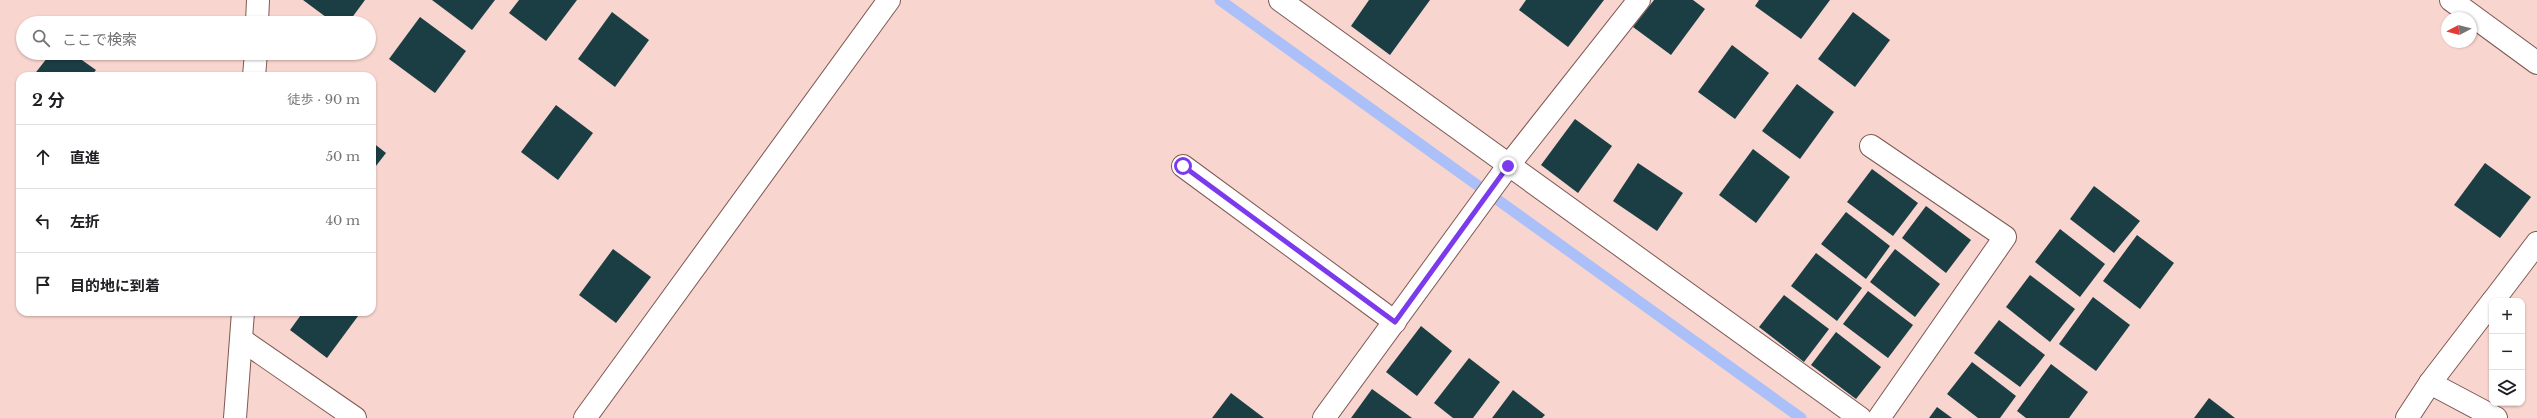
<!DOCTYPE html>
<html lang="ja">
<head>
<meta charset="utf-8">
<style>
	:root { --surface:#fff; --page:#f2f2f2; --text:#202124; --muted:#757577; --line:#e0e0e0 }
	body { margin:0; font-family:"Libre Baskerville","Noto Sans JP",serif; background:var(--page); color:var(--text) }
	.controls { position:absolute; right:12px; bottom:12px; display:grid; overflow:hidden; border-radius:8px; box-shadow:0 1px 3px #0004 }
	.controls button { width:36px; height:36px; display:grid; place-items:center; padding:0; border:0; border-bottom:1px solid var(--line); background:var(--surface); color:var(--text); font:20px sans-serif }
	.compass { position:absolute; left:2441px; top:12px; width:36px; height:36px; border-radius:50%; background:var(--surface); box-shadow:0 1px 3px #0004; rotate:263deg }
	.stop { position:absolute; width:12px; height:12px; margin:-9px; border:3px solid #7c3aed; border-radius:50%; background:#fff }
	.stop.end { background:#7c3aed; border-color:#fff; box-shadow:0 1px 4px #0008 }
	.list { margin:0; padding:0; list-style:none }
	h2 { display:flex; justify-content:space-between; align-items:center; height:52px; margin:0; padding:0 16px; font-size:17px }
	h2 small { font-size:13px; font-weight:400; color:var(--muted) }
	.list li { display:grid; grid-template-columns:26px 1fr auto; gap:12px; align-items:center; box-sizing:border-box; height:64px; padding:0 16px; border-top:1px solid var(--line) }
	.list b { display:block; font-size:15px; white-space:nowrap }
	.list em { font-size:13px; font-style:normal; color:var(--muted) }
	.icon { flex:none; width:22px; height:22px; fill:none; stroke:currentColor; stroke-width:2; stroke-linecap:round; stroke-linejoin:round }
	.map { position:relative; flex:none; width:2537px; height:418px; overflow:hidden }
	.search { position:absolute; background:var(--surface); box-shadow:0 1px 3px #0004; left:16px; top:16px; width:360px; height:44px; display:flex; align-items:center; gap:10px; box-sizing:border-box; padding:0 14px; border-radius:22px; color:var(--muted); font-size:15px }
	.panel { position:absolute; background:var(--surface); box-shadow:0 1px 3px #0004; left:16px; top:72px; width:360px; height:244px; border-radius:12px }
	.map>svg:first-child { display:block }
</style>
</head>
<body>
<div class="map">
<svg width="2537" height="418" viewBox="0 0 2537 418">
	<rect width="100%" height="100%" fill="#f9d5cf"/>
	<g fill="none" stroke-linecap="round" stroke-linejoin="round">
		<path stroke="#abc0f9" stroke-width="11" d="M1220,0L1801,418"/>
	</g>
	<g fill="#1a3e44">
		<path d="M303,0H365L348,23H334Z"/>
		<path d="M432,0H495L472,30Z"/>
		<path d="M519,0H577L546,41L509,13Z"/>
		<path d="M1369,0H1430L1390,55L1351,26Z"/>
		<path d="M1526,0H1604L1568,47L1519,10Z"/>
		<path d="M1654,0H1693L1705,9L1671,55L1633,27Z"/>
		<path d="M1759,0H1830L1801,39L1755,6Z"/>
		<path d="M612,12L649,40L615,87L578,59Z"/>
		<path d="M1853,12L1890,40L1855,87L1818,59Z"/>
		<path d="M420,17L466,51L435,93L389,59Z"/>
		<path d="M1732,45L1769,73L1735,119L1698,92Z"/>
		<path d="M51,53H72L96,70L91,76H33Z"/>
		<path d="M1797,84L1834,112L1800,159L1762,131Z"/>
		<path d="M556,105L593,133L558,180L521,152Z"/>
		<path d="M1575,119L1612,146L1578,193L1541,165Z"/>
		<path d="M372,142L386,153L372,171Z"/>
		<path d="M1753,149L1790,177L1756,223L1719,195Z"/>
		<path d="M1638,163L1683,193L1657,231L1613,201Z"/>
		<path d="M2485,163L2531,197L2500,238L2454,205Z"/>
		<path d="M1872,169L1918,203L1893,236L1847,202Z"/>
		<path d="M2094,186L2140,221L2114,253L2070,219Z"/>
		<path d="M1926,206L1971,240L1946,273L1902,238Z"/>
		<path d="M1846,212L1890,246L1866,279L1821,244Z"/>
		<path d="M2060,229L2105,264L2080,297L2035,262Z"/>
		<path d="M2137,235L2174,263L2140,309L2103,281Z"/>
		<path d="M613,249L651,277L616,323L579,295Z"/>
		<path d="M1895,249L1940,284L1915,317L1870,282Z"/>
		<path d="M1816,253L1862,288L1837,321L1791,286Z"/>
		<path d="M2030,275L2075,309L2050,342L2006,307Z"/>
		<path d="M1868,291L1913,325L1888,358L1843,324Z"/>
		<path d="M1784,295L1829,329L1804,362L1759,327Z"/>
		<path d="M2093,297L2130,325L2096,371L2059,344Z"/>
		<path d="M303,312H361L327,358L290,330Z"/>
		<path d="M1999,320L2045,355L2020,387L1974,353Z"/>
		<path d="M1421,326L1452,351L1417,396L1386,372Z"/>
		<path d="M1836,332L1881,367L1856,399L1811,365Z"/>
		<path d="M1469,358L1500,382L1473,418H1453L1434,403Z"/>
		<path d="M1972,362L2016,396L2000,418H1978L1947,394Z"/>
		<path d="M2051,364L2088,392L2069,418H2026L2017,411Z"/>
		<path d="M1372,389L1412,418H1351Z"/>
		<path d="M1513,390L1545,415L1542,418H1492Z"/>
		<path d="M1231,393L1264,418H1212Z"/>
		<path d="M2209,398L2235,418H2194Z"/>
		<path d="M1937,407L1952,418H1929Z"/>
	</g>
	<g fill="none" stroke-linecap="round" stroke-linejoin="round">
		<defs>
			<g id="street">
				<path d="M1280,0L1860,418"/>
				<path d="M2451,0L2537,63"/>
				<path d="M257,23L258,0"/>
				<path d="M254,76L256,53"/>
				<path d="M1871,146L2005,237L1879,418"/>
				<path d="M1183,166L1395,322"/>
				<path d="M2493,301L2537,243"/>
				<path d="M242,340L355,418"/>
				<path d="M2430,383L2496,418"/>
				<path d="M235,418L243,312"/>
				<path d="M585,418L889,0"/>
				<path d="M1324,418L1508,166L1639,0"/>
				<path d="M2407,418L2430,383L2492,302"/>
			</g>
		</defs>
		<use href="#street" stroke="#7f5953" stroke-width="24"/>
		<use href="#street" stroke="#fff" stroke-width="22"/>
	</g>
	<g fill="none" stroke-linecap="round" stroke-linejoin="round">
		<path stroke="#7c3aed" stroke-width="5" d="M1183,166L1395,322L1508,166"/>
	</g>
</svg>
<div class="controls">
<button>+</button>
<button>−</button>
<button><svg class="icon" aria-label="layers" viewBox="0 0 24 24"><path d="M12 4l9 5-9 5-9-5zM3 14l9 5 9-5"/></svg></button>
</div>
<svg class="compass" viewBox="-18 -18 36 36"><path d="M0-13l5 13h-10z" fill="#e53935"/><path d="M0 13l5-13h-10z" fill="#757577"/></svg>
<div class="stop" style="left:1183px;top:166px"></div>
<div class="stop end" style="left:1508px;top:166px"></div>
<div class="search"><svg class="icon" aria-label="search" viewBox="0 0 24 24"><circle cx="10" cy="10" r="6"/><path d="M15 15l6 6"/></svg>ここで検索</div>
<section class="panel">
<h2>2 分<small>徒歩 · 90 m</small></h2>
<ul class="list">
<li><svg class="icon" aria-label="ahead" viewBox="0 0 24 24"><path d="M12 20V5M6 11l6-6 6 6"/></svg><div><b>直進</b></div><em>50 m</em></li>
<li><svg class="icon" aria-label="left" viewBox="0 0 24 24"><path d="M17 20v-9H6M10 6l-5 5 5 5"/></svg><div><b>左折</b></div><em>40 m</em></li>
<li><svg class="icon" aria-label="arrive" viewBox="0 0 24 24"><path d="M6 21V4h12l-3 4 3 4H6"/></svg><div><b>目的地に到着</b></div></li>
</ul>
</section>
</div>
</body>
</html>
